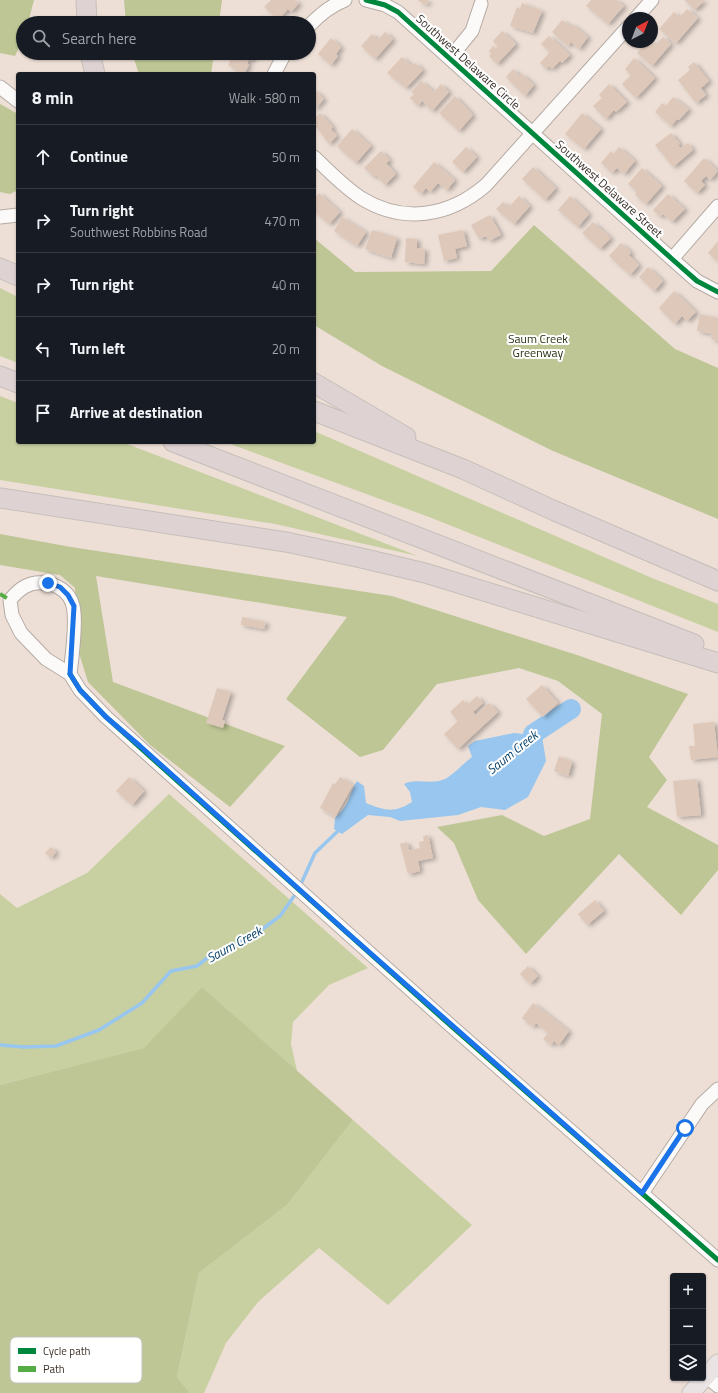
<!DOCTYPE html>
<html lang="en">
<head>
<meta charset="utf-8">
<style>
	:root { --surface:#171b24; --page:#242831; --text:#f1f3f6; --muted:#9ea1a6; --line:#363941 }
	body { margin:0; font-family:"Titillium Web",sans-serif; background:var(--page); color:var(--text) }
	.controls { position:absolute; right:12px; bottom:12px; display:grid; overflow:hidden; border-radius:4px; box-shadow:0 1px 3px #0004 }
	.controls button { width:36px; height:36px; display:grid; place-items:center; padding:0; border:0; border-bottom:1px solid var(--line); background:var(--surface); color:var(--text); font:20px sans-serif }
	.compass { position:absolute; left:622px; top:12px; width:36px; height:36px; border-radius:50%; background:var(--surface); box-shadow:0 1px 3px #0004; rotate:42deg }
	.stop { position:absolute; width:12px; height:12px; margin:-9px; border:3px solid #1a73e8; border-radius:50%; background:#fff }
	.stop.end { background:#1a73e8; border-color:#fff; box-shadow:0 1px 4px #0008 }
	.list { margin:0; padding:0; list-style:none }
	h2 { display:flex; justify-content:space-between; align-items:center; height:52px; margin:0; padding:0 16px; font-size:17px }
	h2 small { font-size:13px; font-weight:400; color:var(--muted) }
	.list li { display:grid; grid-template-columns:26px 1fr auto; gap:12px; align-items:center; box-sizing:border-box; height:64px; padding:0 16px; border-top:1px solid var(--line) }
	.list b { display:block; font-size:15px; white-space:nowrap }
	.list p { margin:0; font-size:13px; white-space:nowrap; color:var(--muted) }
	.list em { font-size:13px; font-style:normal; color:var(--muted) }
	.icon { flex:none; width:22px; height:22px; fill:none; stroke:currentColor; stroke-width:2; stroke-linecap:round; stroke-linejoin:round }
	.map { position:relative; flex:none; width:718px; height:1393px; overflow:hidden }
	.search { position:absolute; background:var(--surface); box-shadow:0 1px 3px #0004; left:16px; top:16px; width:300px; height:44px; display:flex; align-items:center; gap:10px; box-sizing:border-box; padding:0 14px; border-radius:22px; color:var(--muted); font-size:15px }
	.panel { position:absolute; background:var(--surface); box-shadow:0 1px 3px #0004; left:16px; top:72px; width:300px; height:372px; border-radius:4px }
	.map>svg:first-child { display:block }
</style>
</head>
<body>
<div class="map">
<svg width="718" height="1393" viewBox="0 0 718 1393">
	<defs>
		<filter id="shadow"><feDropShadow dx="3.5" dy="2" stdDeviation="2" flood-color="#0004"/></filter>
	</defs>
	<rect width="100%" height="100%" fill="#eddfd6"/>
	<g fill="#c8d0a1">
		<path d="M0,288L18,297V363L0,356Z"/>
		<path d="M0,396L18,403V442H122L418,556L275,524L0,480Z"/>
		<path d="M314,431L652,578L718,604V632L429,517L225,442H314Z"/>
		<path d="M169,794L368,968L329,985L293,1022L291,1044L297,1071L202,987L145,1048L0,1085V894L17,908L87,873Z"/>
		<path d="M353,1120L472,1225L388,1305L319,1248L258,1302L226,1343L204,1393H190L177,1377L199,1273L287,1205Z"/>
	</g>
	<g fill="#bec695">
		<path d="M0,0H34L28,23H23V39L15,56L0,53Z"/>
		<path d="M124,0H222L219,23H126Z"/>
		<path d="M132,53H214L211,74H139Z"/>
		<path d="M0,104L18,114V190L10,194L0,192Z"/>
		<path d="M534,225L675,349L718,368V519L553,451L382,366L314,325V238L355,272L491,271Z"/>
		<path d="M0,534L71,547L392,596L577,655L688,694L649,757L667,780L647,807L718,845V870L681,915L619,854L526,954L478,900L454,843L437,827L502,815L544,836L590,819L602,714L558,681L519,668L437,684L383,750L360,757L286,699L347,617L96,576L113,682L285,746L230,807L150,745L88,682L79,653L75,588L60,575L0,565Z"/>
		<path d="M202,987L353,1120L287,1205L199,1273L177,1377L190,1393H0V1085L144,1048Z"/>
	</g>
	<path fill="#98c6ee" d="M514,733L542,736L546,761L528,797L505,810L481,807L458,815L400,821L390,817L368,815L342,834L334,829L335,818C351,803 347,798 357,781L364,786L366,803C385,811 395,813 412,802L410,792L404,784C416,778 432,785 445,779C454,774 464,763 472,757L468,746L475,741Z"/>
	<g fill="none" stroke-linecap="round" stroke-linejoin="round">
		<g stroke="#98c6ee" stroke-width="3.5">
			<path d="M300,886L315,853L340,829"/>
			<path d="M0,1045L24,1047L56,1046L99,1030L142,1003L171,971L197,966L211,955L253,936L280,916L297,892"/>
		</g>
		<path stroke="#98c6ee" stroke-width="20" d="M533,734L571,709"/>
	</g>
	<g fill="#dec8ba" filter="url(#shadow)">
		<path d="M271,0H295L299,3L291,12L288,9L278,20L264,7Z"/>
		<path d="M417,0H429L426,5Z"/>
		<path d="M591,0H617L624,6L608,24L586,6Z"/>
		<path d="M684,0H705L695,10Z"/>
		<path d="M522,3L542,11L533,33L510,26L517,7L520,9Z"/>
		<path d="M687,9L698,18L676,43L659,29L674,12L680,17Z"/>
		<path d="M261,15L275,23H252L254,20L257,22Z"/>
		<path d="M242,19L248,23H240Z"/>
		<path d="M562,20L570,26L572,24L588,37L579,49L571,42L568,46L552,32Z"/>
		<path d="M502,31L516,44L497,64L489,56L491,54L489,51L493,46L496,49L498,46L493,41Z"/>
		<path d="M385,32L393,39L375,59L361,46L372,34L378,40Z"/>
		<path d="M549,36L570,55L562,63L560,61L552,69L549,66L546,69L540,63L550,52L541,44Z"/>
		<path d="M663,37L671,44L652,66L637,53L647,42H652L655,45Z"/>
		<path d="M331,38L341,47L336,54L338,56L331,65L318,54Z"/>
		<path d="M241,53H256L251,61L249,59L247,64L249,65L244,74L228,65L231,58L236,61Z"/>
		<path d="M402,57L412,66L415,63L423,70L406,88L387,73Z"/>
		<path d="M634,58L655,78L636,98L622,84L631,75L625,69Z"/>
		<path d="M694,62L709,81L701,88L706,95L696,103L678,80L690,70L688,67Z"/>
		<path d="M513,69L520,76L522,74L534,85L525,96L506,77Z"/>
		<path d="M421,81L434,92L441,84L449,92L432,111L422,101L418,106L410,98L414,94L411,92Z"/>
		<path d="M609,84L627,102L616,112L614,110L606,119L593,106L602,98L599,95Z"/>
		<path d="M314,89L324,99L314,110Z"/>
		<path d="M455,96L473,115L459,131L439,113Z"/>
		<path d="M673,97L689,109L679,120L677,119L671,126L655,112L662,103L666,106Z"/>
		<path d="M320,113L333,127L331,129L337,136L329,144L314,124V119Z"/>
		<path d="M582,113L601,129L584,149L565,134Z"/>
		<path d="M352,129L371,146L356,163L337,146Z"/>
		<path d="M671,133L680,144L678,145L681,148L688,143L693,150L673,167L655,145Z"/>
		<path d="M466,147L477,157L463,172L452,162Z"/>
		<path d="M619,147L635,161L624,174L617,168L612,173L601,163L611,151L613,154Z"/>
		<path d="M381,151L390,160L386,163L396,174L385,185L376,175L374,177L364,168Z"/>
		<path d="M704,158L718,171L710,180L706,176L701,181L705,185L697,193L684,181Z"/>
		<path d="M434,162L455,180L447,190L438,183L430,192L426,188L421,194L413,187Z"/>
		<path d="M533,167L556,188L545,200L522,179Z"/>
		<path d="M642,168L662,186L646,204L635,195L637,192L628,184Z"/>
		<path d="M319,193L340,212L329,224L314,211V199Z"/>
		<path d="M668,194L685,209L672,222L663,214L660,217L653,210Z"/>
		<path d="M519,196L530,206L514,224L496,209L503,202L509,207Z"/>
		<path d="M570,196L589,214L578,227L558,210Z"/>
		<path d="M490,215L501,235L489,241L486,236L479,239L471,225Z"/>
		<path d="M342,217L366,232L357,246L334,231Z"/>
		<path d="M593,222L611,238L600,249L582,233Z"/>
		<path d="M372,230L397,238L391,258L365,249Z"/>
		<path d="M463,230L467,246L455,249L457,258L444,261L438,235Z"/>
		<path d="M406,238L417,239V248L425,249L424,264L405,262Z"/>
		<path d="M718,241V262L708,253Z"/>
		<path d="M621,243L631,252L629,255L639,265L630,275L609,256Z"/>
		<path d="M648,267L663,281L654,291L639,277Z"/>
		<path d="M674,291L696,312L687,321L682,316L675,324L659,308Z"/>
		<path d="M700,314L718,318V341L711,339L712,334L697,331Z"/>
		<path d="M242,617L266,622L264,629L241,625Z"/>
		<path d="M542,685L558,703L543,717L526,699Z"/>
		<path d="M217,688L231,692L222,720L225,721L223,728L206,723Z"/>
		<path d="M477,696L483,703L473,712L476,715L489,703L498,712L458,749L444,734L458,721L450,712L463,700L467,705Z"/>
		<path d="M714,722L718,757L691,760L689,746H695L693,724Z"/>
		<path d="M559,756L572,762L568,776L554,771Z"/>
		<path d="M129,777L144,791L132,805L116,791Z"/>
		<path d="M340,777L353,785L335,817L320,808L333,783L335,784Z"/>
		<path d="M697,779L701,815L677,817L673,781Z"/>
		<path d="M428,835L433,858L418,861L420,871L408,874L400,844L407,842L409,850L420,848L419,842L424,841L423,836Z"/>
		<path d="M51,847L56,852L51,858L45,853Z"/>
		<path d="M595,900L604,911L587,925L578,914Z"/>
		<path d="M528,966L538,976L530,984L520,974Z"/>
		<path d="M533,1003L569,1031L559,1045L554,1041L551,1045L543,1039L548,1033L536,1023L533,1027L522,1018Z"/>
	</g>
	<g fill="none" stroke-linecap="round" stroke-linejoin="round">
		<defs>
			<g id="minor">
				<path d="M366,0L385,5L398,12L672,259L697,281L718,292"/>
				<path d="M636,18L652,0"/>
				<path d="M309,26C320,14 330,6 345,0"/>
				<path d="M450,58L472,31L481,4"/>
				<path d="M274,74L285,53"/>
				<path d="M0,87L18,101"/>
				<path d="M314,157C329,171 344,187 361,198C403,224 449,217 486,185L628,27"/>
				<path d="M0,217L18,215"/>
				<path d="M672,259L718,206"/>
				<path d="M70,674C72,657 77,622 73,606C70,592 57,584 44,583C29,581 19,589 10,600L12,615L21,633L46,659L70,674L80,690L106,717L450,1025L718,1260"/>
				<path d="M642,1193L702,1104L718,1089"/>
				<path d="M706,1376L718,1386"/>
			</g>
			<path id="major" d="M691,1393L718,1363"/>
			<g id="highway">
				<path d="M86,0L87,23"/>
				<path d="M90,53L95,74"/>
				<path d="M0,268L18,276"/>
				<path d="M0,376L18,383"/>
				<path d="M314,383L406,437"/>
				<path d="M314,411L463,469L555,511L718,581"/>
				<path d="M173,442L694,644"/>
				<path d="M0,498L286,542L357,557L425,573L718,663"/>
			</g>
		</defs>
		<use href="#minor" stroke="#b5aba4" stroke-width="15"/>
		<use href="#major" stroke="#c6bfba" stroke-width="19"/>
		<use href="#highway" stroke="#c6bfba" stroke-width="21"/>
		<use href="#minor" stroke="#fcfaf9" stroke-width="13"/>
		<use href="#major" stroke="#eae3e3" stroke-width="17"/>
		<use href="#highway" stroke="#ded2d3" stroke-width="19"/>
		<path stroke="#55ab44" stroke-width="4" stroke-dasharray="8 4" stroke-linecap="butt" d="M0,594L10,600"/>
		<defs>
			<g id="cycleway">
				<path d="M366,0L385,5L398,12L672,259L697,281L718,292"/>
				<path d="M70,674L80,690L106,717L450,1025L718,1260"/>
			</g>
		</defs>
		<use href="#cycleway" stroke="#fff" stroke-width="8"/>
		<use href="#cycleway" stroke="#00873e" stroke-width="5"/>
	</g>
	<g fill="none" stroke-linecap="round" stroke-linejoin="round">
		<path stroke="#1a73e8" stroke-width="5" d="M48,583L60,587L68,595L74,606L70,674L80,690L106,717L140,746L351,936L642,1193L685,1128"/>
	</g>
	<g text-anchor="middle" stroke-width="4" stroke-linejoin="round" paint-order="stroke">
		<g font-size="12" fill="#3b312a" stroke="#fff">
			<text transform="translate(468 62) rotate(42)" y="4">Southwest Delaware Circle</text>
			<text transform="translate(609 189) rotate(42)" y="4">Southwest Delaware Street</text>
		</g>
		<g font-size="12" fill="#28320f" stroke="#fff">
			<text x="538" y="343">Saum Creek<tspan x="538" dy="14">Greenway</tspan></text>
		</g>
		<g font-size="13" font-style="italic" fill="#064066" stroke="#fff">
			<text transform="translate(512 752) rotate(-39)" y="5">Saum Creek</text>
			<text transform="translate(234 944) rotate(-29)" y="5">Saum Creek</text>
		</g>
	</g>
	<rect x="10" y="1337" width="132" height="46" rx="6" fill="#fff" stroke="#c4c1bf" stroke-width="1"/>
	<rect x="18" y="1348" width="18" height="6" fill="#00873e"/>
	<rect x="18" y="1366" width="18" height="6" fill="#55ab44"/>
	<g font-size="11" fill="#3b312a">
		<text x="43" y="1355">Cycle path</text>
		<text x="43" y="1373">Path</text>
	</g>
</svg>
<div class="controls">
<button>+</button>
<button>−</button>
<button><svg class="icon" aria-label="layers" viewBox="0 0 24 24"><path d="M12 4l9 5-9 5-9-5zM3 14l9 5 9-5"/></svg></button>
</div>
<svg class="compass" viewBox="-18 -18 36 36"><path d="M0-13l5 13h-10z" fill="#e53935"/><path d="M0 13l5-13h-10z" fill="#9ea1a6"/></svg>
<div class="stop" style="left:685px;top:1128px"></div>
<div class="stop end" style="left:48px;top:583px"></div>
<div class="search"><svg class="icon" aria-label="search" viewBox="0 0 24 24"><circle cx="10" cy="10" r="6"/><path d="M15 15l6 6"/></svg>Search here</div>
<section class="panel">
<h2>8 min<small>Walk · 580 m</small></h2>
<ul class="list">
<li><svg class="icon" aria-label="ahead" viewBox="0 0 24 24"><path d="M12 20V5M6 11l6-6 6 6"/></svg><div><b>Continue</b></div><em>50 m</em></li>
<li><svg class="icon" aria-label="right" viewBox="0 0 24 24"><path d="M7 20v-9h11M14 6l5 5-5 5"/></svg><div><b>Turn right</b><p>Southwest Robbins Road</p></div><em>470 m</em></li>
<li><svg class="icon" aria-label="right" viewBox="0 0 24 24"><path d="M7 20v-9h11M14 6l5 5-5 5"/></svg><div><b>Turn right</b></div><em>40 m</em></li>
<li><svg class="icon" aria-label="left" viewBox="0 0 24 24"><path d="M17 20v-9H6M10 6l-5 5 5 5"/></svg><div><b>Turn left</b></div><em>20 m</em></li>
<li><svg class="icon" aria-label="arrive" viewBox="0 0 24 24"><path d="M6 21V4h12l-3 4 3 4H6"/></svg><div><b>Arrive at destination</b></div></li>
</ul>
</section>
</div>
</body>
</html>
